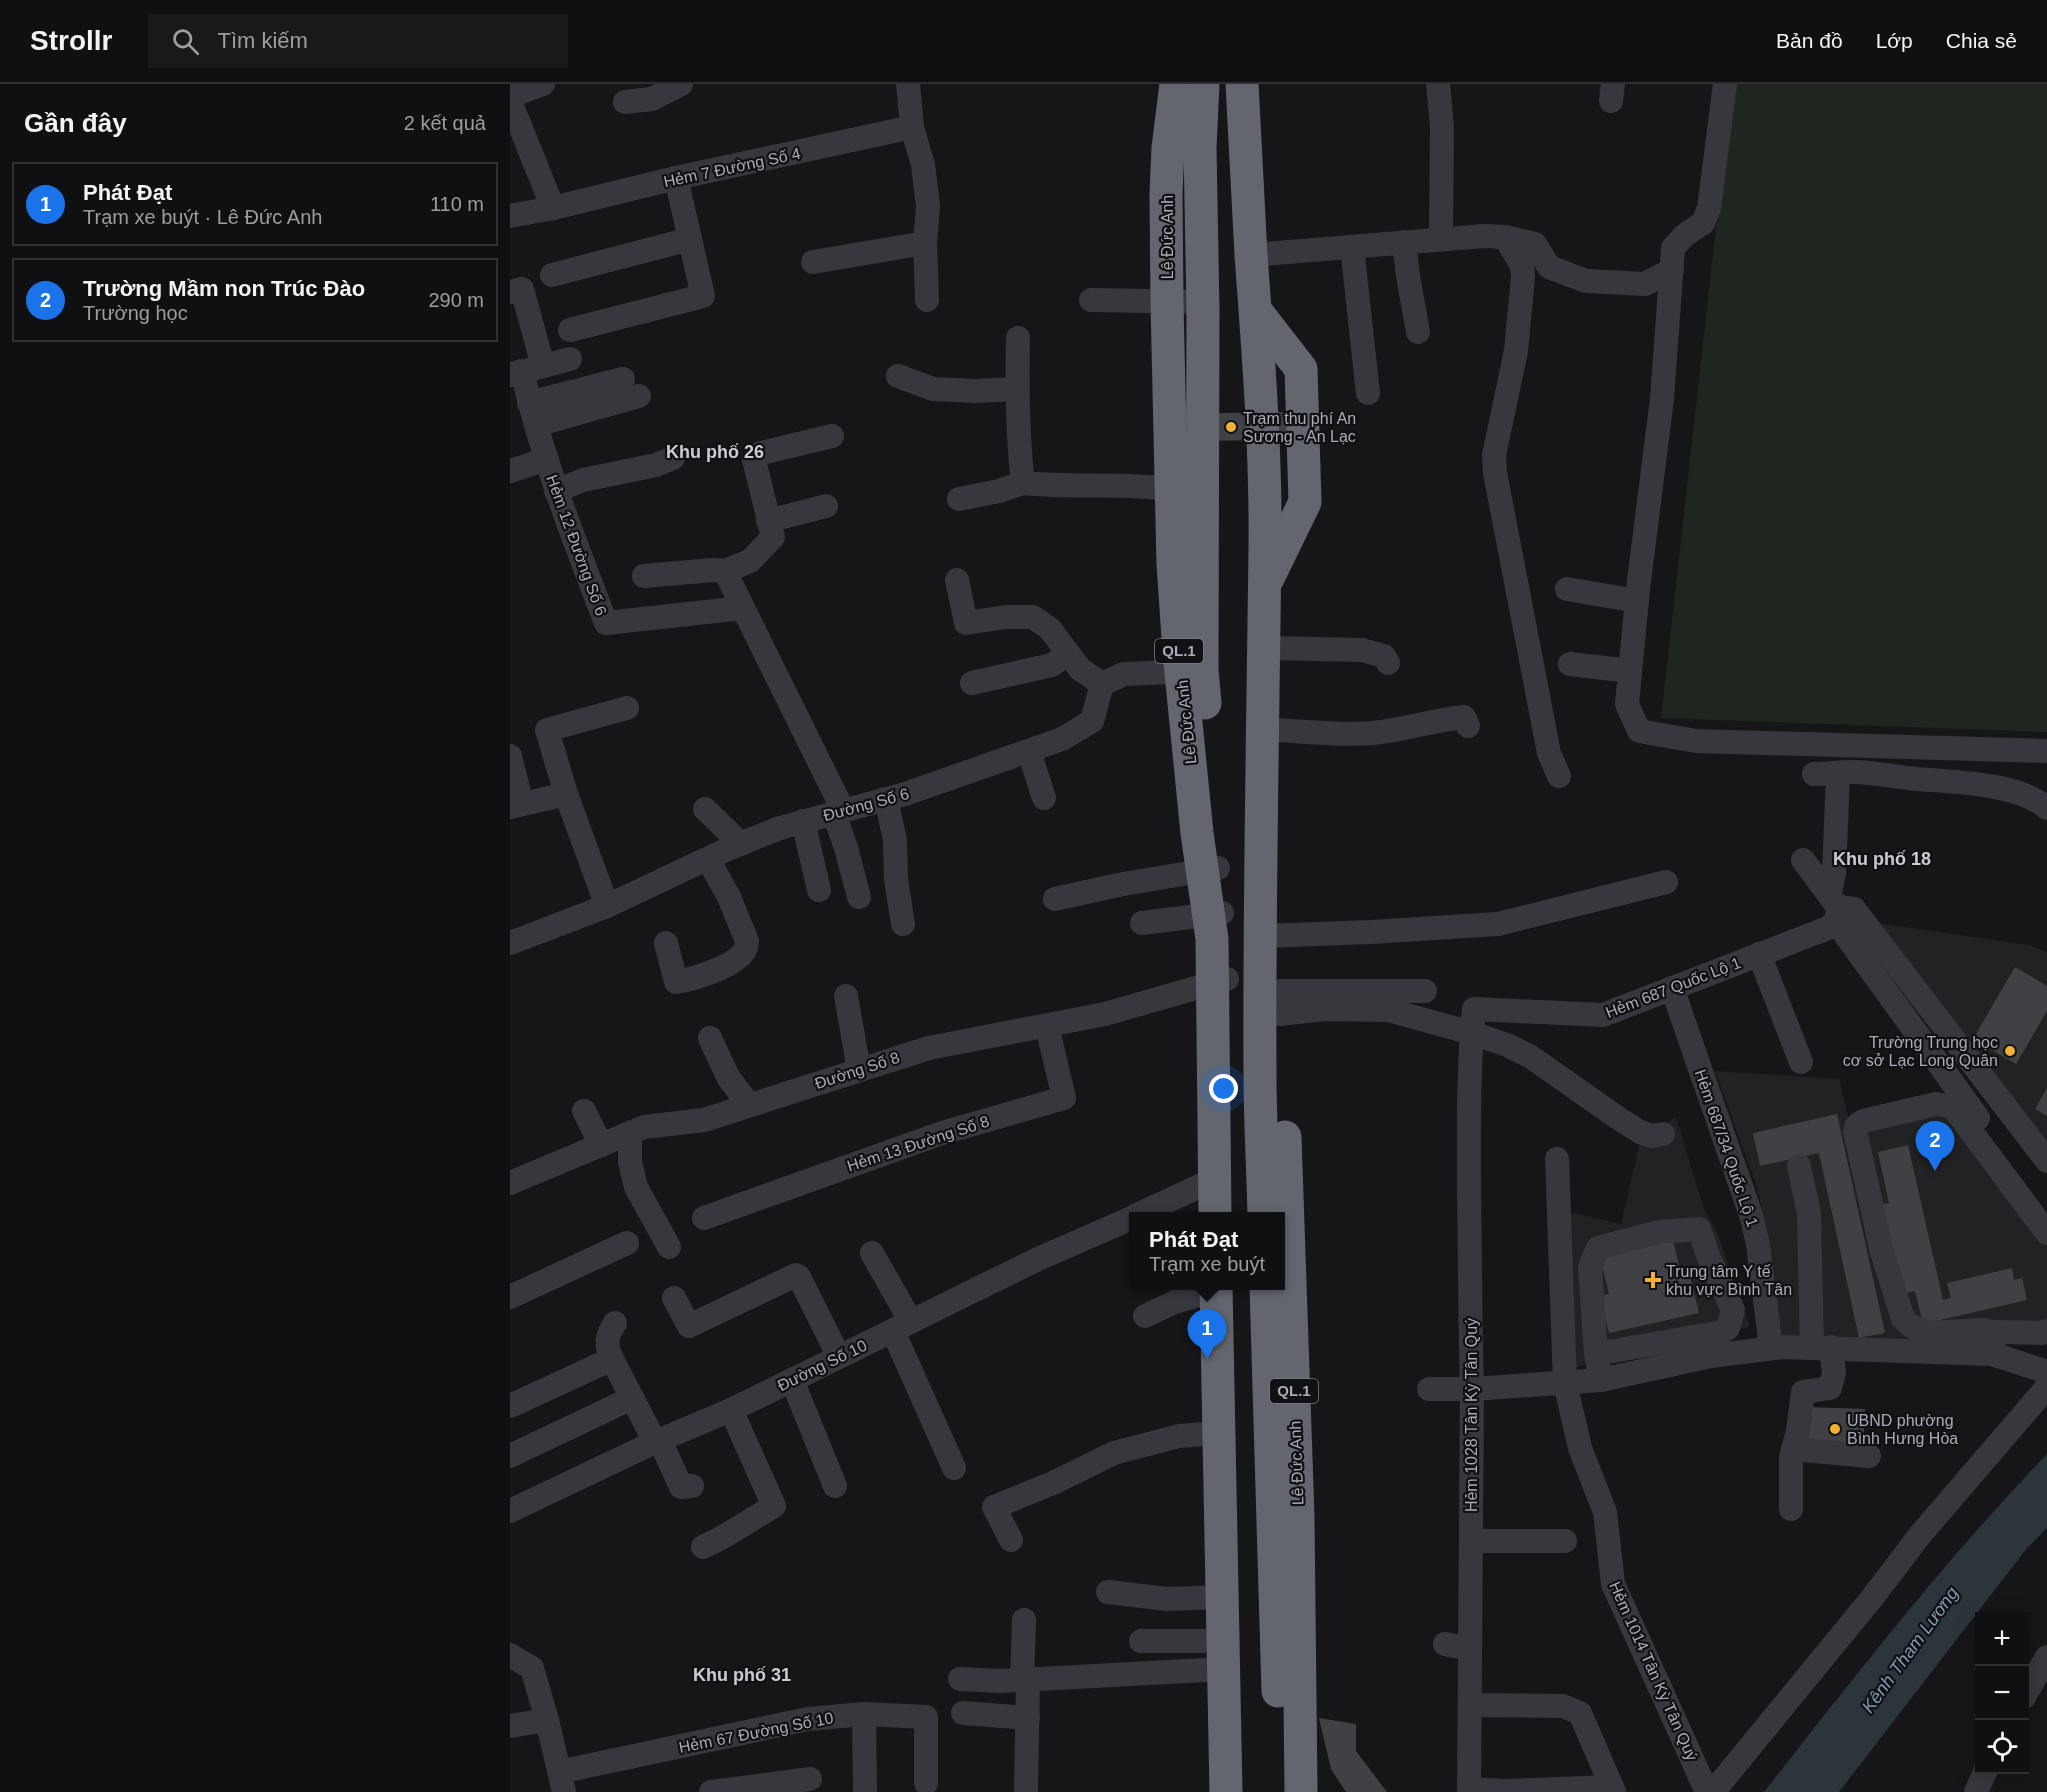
<!DOCTYPE html>
<html lang="vi">
<head>
<meta charset="utf-8">
<style>
	:root { --surface:#101012; --page:#19191b; --text:#f1f3f6; --muted:#9c9d9f; --line:#303032; --accent:#1a73e8 }
	body { margin:0; font-family:Arial,sans-serif; background:var(--page); color:var(--text) }
	.controls { position:absolute; right:18px; bottom:18px; display:grid; overflow:hidden; border-radius:0px; box-shadow:0 6px 24px #0002 }
	.controls button { width:54px; height:54px; display:grid; place-items:center; padding:0; border:0; border-bottom:2px solid var(--line); background:var(--surface); color:var(--text); font:30px sans-serif }
	.you { position:absolute; left:714px; top:1005px; width:21px; height:21px; margin:-15px; border:4px solid #fff; border-radius:50%; background:#1a73e8; box-shadow:0 0 0 9px #1a73e833 }
	.badge { display:grid; place-items:center; width:39px; height:39px; border-radius:50%; background:var(--accent); color:#fff; font-size:20px; font-weight:700 }
	.pin { position:absolute; translate:-50% -50px; filter:drop-shadow(0 2px 3px #0008) }
	.pin::after { content:''; position:absolute; top:32px; width:21px; height:18px; background:inherit; clip-path:polygon(0 0,100% 0,50% 100%) }
	.popup { position:absolute; left:619px; top:1128px; width:156px; height:78px; box-sizing:border-box; display:grid; place-content:center; border-radius:0px; background:var(--surface); filter:drop-shadow(0 2px 4px #0005); font-size:20px; white-space:nowrap; color:var(--muted) }
	.popup b { font-size:22px; color:var(--text) }
	.popup::after { content:''; position:absolute; left:50%; top:100%; margin-left:-12px; border:12px solid transparent; border-top-color:var(--surface) }
	.list { margin:0; padding:0; list-style:none }
	h2 { display:flex; justify-content:space-between; align-items:center; height:78px; margin:0; padding:0 24px; font-size:26px }
	h2 small { font-size:20px; font-weight:400; color:var(--muted) }
	.list li { display:grid; grid-template-columns:39px 1fr auto; gap:18px; align-items:center; box-sizing:border-box; height:84px; margin:0 12px 12px; padding:0 12px; border:2px solid var(--line); border-radius:0px }
	.list b { display:block; font-size:22px; white-space:nowrap }
	.list p { margin:0; font-size:20px; white-space:nowrap; color:var(--muted) }
	.list em { font-size:20px; font-style:normal; color:var(--muted) }
	.icon { flex:none; width:33px; height:33px; fill:none; stroke:currentColor; stroke-width:2; stroke-linecap:round; stroke-linejoin:round }
	.map { position:relative; flex:none; width:1537px; height:1708px; overflow:hidden }
	header { display:flex; align-items:center; gap:36px; box-sizing:border-box; height:84px; padding:0 30px; background:var(--surface); border-bottom:2px solid var(--line) }
	header strong { font-size:28px }
	nav { display:flex; gap:33px; margin-inline-start:auto; font-size:21px }
	.search { width:420px; height:54px; background:var(--page); display:flex; align-items:center; gap:15px; box-sizing:border-box; padding:0 21px; border-radius:0px; color:var(--muted); font-size:22px }
	main { display:flex }
	aside { flex:1; background:var(--surface) }
	.map>svg:first-child { display:block }
</style>
</head>
<body>
<header>
<strong>Strollr</strong>
<div class="search"><svg class="icon" aria-label="search" viewBox="0 0 24 24"><circle cx="10" cy="10" r="6"/><path d="M15 15l6 6"/></svg>Tìm kiếm</div>
<nav><a>Bản đồ</a><a>Lớp</a><a>Chia sẻ</a></nav>
</header>
<main>
<aside>
<h2>Gần đây<small>2 kết quả</small></h2>
<ul class="list">
<li><span class="badge">1</span><div><b>Phát Đạt</b><p>Trạm xe buýt · Lê Đức Anh</p></div><em>110 m</em></li>
<li><span class="badge">2</span><div><b>Trường Mầm non Trúc Đào</b><p>Trường học</p></div><em>290 m</em></li>
</ul>
</aside>
<div class="map">
<svg width="1537" height="1708" viewBox="0 0 1537 1708">
	<rect width="100%" height="100%" fill="#161618"/>
	<g fill="#222225">
		<path d="M1367,839L1518,861L1537,868V1066Z"/>
		<path d="M1205,987L1329,995L1339,1036L1445,1014L1537,1138V1257L1269,1255L1260,1160L1247,1103Z"/>
		<path d="M1166,1033L1194,1125L1208,1150L1240,1243L1065,1283L1059,1128L1111,1140L1131,1054Z"/>
	</g>
	<path fill="#1e261f" d="M1222,0H1537V648L1151,634Z"/>
	<path fill="#2c353c" d="M1537,1370V1444L1517,1464L1329,1708H1254C1345,1592 1435,1476 1537,1370Z"/>
	<g fill="#404145">
		<path d="M786,328L787,356L657,357L656,330Z"/>
		<path d="M1505,883L1537,902V927L1506,980L1463,955Z"/>
		<path d="M1537,1004V1032L1525,1025Z"/>
		<path d="M1327,1030L1375,1249L1349,1254L1309,1069L1250,1082L1243,1049Z"/>
		<path d="M1398,1061L1433,1216L1441,1214L1437,1199L1502,1184L1504,1196L1512,1194L1517,1216L1413,1240L1405,1207L1393,1210L1373,1120L1379,1119L1368,1068Z"/>
		<path d="M1162,1152L1172,1194L1180,1192L1189,1229L1099,1249L1090,1212L1099,1210L1089,1169Z"/>
		<path d="M1297,1323L1355,1325L1353,1367L1295,1364Z"/>
		<path d="M809,1634L846,1640V1667L877,1708H836L821,1685Z"/>
	</g>
	<g fill="none" stroke-linecap="round" stroke-linejoin="round">
		<g stroke="#37383d" stroke-width="24">
			<path d="M928,0L932,43L931,155"/>
			<path d="M1215,0L1199,124L1193,139L1175,151L1163,164L1152,315L1128,505L1117,620L1129,647L1186,657L1537,667"/>
			<path d="M0,12L33,0"/>
			<path d="M0,17L43,124"/>
			<path d="M1101,17L1103,0"/>
			<path d="M115,18L142,15L171,0"/>
			<path d="M402,43L413,81L418,122L415,159L417,216"/>
			<path d="M0,132L43,124L166,94L402,43L398,0"/>
			<path d="M995,153L1012,182L1013,193L1006,267L984,371L985,389L1039,669L1049,692"/>
			<path d="M894,158L898,192L908,248"/>
			<path d="M842,163L858,309"/>
			<path d="M741,171L974,152L995,153L1025,160L1039,183L1076,197L1135,200L1162,186"/>
			<path d="M303,178L415,159"/>
			<path d="M42,191L180,155"/>
			<path d="M0,208L12,205L33,282"/>
			<path d="M581,216L693,218"/>
			<path d="M60,246L193,212L166,94"/>
			<path d="M508,254C507,303 507,350 513,399C563,404 612,399 661,405"/>
			<path d="M19,286L60,275"/>
			<path d="M0,291L12,287C32,374 64,456 96,539L233,524L333,726"/>
			<path d="M388,292L423,305L466,307L507,305"/>
			<path d="M19,319L113,295"/>
			<path d="M26,341L129,312"/>
			<path d="M0,387L37,375"/>
			<path d="M46,407L73,396L146,381L163,374"/>
			<path d="M449,415L489,407L513,399"/>
			<path d="M258,437L316,422"/>
			<path d="M134,492L203,486L215,487"/>
			<path d="M447,496L456,539L496,533H523L540,545L570,585L592,600"/>
			<path d="M1057,505L1127,517"/>
			<path d="M233,524L215,487L240,477L263,453L244,376L251,369L322,352"/>
			<path d="M755,564L852,566L874,572L878,579"/>
			<path d="M1060,580L1120,587"/>
			<path d="M462,599L542,581L558,569"/>
			<path d="M752,646C789,646 826,652 863,649C894,646 923,636 954,633L958,642"/>
			<path d="M519,667L534,714"/>
			<path d="M0,672L12,720"/>
			<path d="M1304,690C1317,690 1329,688 1342,688C1363,688 1385,693 1407,695C1443,698 1509,699 1537,724"/>
			<path d="M376,715L385,756L386,795L393,840"/>
			<path d="M0,723L56,710"/>
			<path d="M195,725L231,760"/>
			<path d="M324,729L336,764L349,813"/>
			<path d="M293,737L309,806"/>
			<path d="M1293,776L1328,823L1326,838L1468,1034"/>
			<path d="M1319,811L1324,790L1328,689"/>
			<path d="M545,815L608,801L708,784"/>
			<path d="M97,822L56,710L37,646L117,624"/>
			<path d="M1328,823L1344,825L1537,1077"/>
			<path d="M632,839L712,829"/>
			<path d="M751,852L861,848L988,840L1156,798"/>
			<path d="M0,859L97,822L220,764L270,744L395,710L552,655L582,637L592,600L614,590L687,587"/>
			<path d="M156,859L166,898C184,895 225,883 235,866C236,864 237,860 237,857L219,813L198,775"/>
			<path d="M1249,870L1291,978"/>
			<path d="M1162,904L1242,1134L1248,1161L1261,1264"/>
			<path d="M770,907H915"/>
			<path d="M336,912L349,986"/>
			<path d="M770,930L815,925L878,926L962,949L997,961L1021,973L1108,1034L1130,1048L1142,1052L1153,1050"/>
			<path d="M200,954L218,993L239,1021"/>
			<path d="M74,1027L91,1061"/>
			<path d="M120,1049V1078L126,1103L159,1163"/>
			<path d="M1047,1075L1055,1299L1070,1364L1095,1428L1103,1500L1197,1708"/>
			<path d="M1289,1082L1299,1130L1302,1263"/>
			<path d="M0,1099L134,1043L194,1036L419,964L595,930L717,895"/>
			<path d="M625,1132L705,1095"/>
			<path d="M194,1134L432,1049L554,1014L537,942"/>
			<path d="M362,1169L401,1238"/>
			<path d="M0,1213L117,1159"/>
			<path d="M164,1214L179,1242L286,1191L289,1193L329,1273"/>
			<path d="M635,1232L665,1218L706,1206"/>
			<path d="M383,1247L444,1384"/>
			<path d="M1484,1248L1531,1249L1537,1247"/>
			<path d="M1086,1270L1212,1248L1218,1244L1223,1226L1199,1174L1189,1145L1148,1148L1088,1164L1080,1183L1086,1270L1091,1296"/>
			<path d="M1482,1270L1484,1248L1473,1246L1417,1249L1401,1242L1393,1235L1372,1168L1345,1047L1347,1041L1353,1037L1426,1020L1443,1023L1537,1149"/>
			<path d="M102,1275C95,1260 96,1253 105,1239"/>
			<path d="M282,1296L325,1402"/>
			<path d="M919,1305H962L1091,1296L1201,1272L1273,1263L1482,1270L1537,1288"/>
			<path d="M0,1322L102,1275L145,1358"/>
			<path d="M150,1356L171,1403L182,1402"/>
			<path d="M1283,1365L1359,1372"/>
			<path d="M0,1372L122,1314"/>
			<path d="M1281,1425V1373L1288,1347L1293,1308L1320,1304L1324,1289L1321,1263"/>
			<path d="M0,1427L145,1358L221,1326L528,1175L624,1133"/>
			<path d="M501,1456L484,1423L543,1399L604,1369L669,1352L708,1349"/>
			<path d="M961,1457H1055"/>
			<path d="M193,1463L213,1453L264,1422L221,1326"/>
			<path d="M598,1508L657,1515L713,1513"/>
			<path d="M631,1557H714"/>
			<path d="M935,1560L960,1565"/>
			<path d="M0,1571L22,1584L37,1636L54,1708"/>
			<path d="M450,1595L490,1597L714,1585"/>
			<path d="M512,1597L514,1536"/>
			<path d="M1514,1613L1537,1573"/>
			<path d="M960,1621L1053,1622L1070,1629L1104,1708"/>
			<path d="M453,1629L518,1634"/>
			<path d="M354,1630L355,1708"/>
			<path d="M0,1642L37,1636"/>
			<path d="M49,1688L298,1635L354,1630L416,1633V1699"/>
			<path d="M959,1705L994,1707L1102,1703"/>
			<path d="M201,1708L300,1695"/>
			<path d="M516,1708L518,1596"/>
			<path d="M959,1708L962,1305C960,1238 960,1171 959,1103C959,1044 958,984 964,925L1093,931L1318,844L1344,825"/>
			<path d="M1203,1708L1362,1514L1410,1451L1537,1303"/>
			<path d="M1466,1708L1476,1686"/>
		</g>
		<g stroke="#63666e" stroke-width="33">
			<path d="M666,0L658,64L656,110L657,219L663,480L669,569L687,749L702,855L705,1132"/>
			<path d="M693,0L690,63L693,226L692,586L695,619"/>
			<path d="M732,0C735,57 738,114 741,171C748,267 756,364 755,461C753,637 749,814 750,990C750,1038 753,1085 754,1132"/>
			<path d="M746,227L791,285L795,418L758,494"/>
			<path d="M775,1053L788,1432L791,1708"/>
			<path d="M706,1202L716,1708"/>
			<path d="M756,1202L768,1607"/>
		</g>
	</g>
	<g fill="#f2b134" stroke="#111113" stroke-width="2">
		<circle cx="721" cy="343" r="6"/>
		<circle cx="1500" cy="967" r="6"/>
		<path d="M1140 1187h6v6h6v6h-6v6h-6v-6h-6v-6h6z"/>
		<circle cx="1325" cy="1345" r="6"/>
	</g>
	<g text-anchor="middle" stroke-width="4.5" stroke-linejoin="round" paint-order="stroke">
		<g fill="#111113" stroke="#7b7e86" stroke-width="1.5">
			<rect x="645" y="555" width="48" height="24" rx="4.5"/>
			<rect x="760" y="1295" width="48" height="24" rx="4.5"/>
		</g>
		<g font-size="15" font-weight="bold" fill="#a8adb8">
			<text x="669" y="572">QL.1</text>
			<text x="784" y="1312">QL.1</text>
		</g>
		<g font-size="16" fill="#a8adb8" stroke="#111113">
			<text transform="translate(222 83) rotate(-12)" y="6">Hẻm 7 Đường Số 4</text>
			<text transform="translate(657 153) rotate(-90)" y="6">Lê Đức Anh</text>
			<text transform="translate(67 461) rotate(70)" y="6">Hẻm 12 Đường Số 6</text>
			<text transform="translate(676 638) rotate(-96)" y="6">Lê Đức Anh</text>
			<text transform="translate(356 720) rotate(-15)" y="6">Đường Số 6</text>
			<text transform="translate(1163 903) rotate(-21)" y="6">Hẻm 687 Quốc Lộ 1</text>
			<text transform="translate(347 986) rotate(-18)" y="6">Đường Số 8</text>
			<text transform="translate(408 1059) rotate(-18)" y="6">Hẻm 13 Đường Số 8</text>
			<text transform="translate(1217 1064) rotate(71)" y="6">Hẻm 687/34 Quốc Lộ 1</text>
			<text transform="translate(312 1281) rotate(-26)" y="6">Đường Số 10</text>
			<text transform="translate(961 1331) rotate(-90)" y="6">Hẻm 1028 Tân Kỳ Tân Quý</text>
			<text transform="translate(786 1379) rotate(-92)" y="6">Lê Đức Anh</text>
			<text transform="translate(1144 1587) rotate(66)" y="6">Hẻm 1014 Tân Kỳ Tân Quý</text>
			<text transform="translate(246 1648) rotate(-11)" y="6">Hẻm 67 Đường Số 10</text>
		</g>
		<g font-size="16" fill="#a8adb8" stroke="#111113" text-anchor="start">
			<text x="733" y="340">Trạm thu phí An<tspan x="733" dy="18">Sương - An Lạc</tspan></text>
			<text x="1488" y="964" text-anchor="end">Trường Trung học<tspan x="1488" dy="18">cơ sở Lạc Long Quân</tspan></text>
			<text x="1156" y="1193">Trung tâm Y tế<tspan x="1156" dy="18">khu vực Bình Tân</tspan></text>
			<text x="1337" y="1342">UBND phường<tspan x="1337" dy="18">Bình Hưng Hòa</tspan></text>
		</g>
		<g font-size="18" font-weight="bold" fill="#c9ccd4" stroke="#111113">
			<text x="205" y="374">Khu phố 26</text>
			<text x="1372" y="781">Khu phố 18</text>
			<text x="232" y="1597">Khu phố 31</text>
		</g>
		<g font-size="18" font-style="italic" fill="#7f9bb3" stroke="#111113">
			<text transform="translate(1400 1566) rotate(-54)" y="6">Kênh Tham Lương</text>
		</g>
	</g>
</svg>
<div class="controls">
<button>+</button>
<button>−</button>
<button><svg class="icon" aria-label="locate" viewBox="0 0 24 24"><circle cx="12" cy="12" r="6"/><path d="M12 2v4M12 18v4M2 12h4M18 12h4"/></svg></button>
</div>
<div class="you"></div>
<div class="pin badge" style="left:697px;top:1275px">1</div>
<div class="popup"><b>Phát Đạt</b>Trạm xe buýt</div>
<div class="pin badge" style="left:1425px;top:1087px">2</div>
</div>
</main>
</body>
</html>
